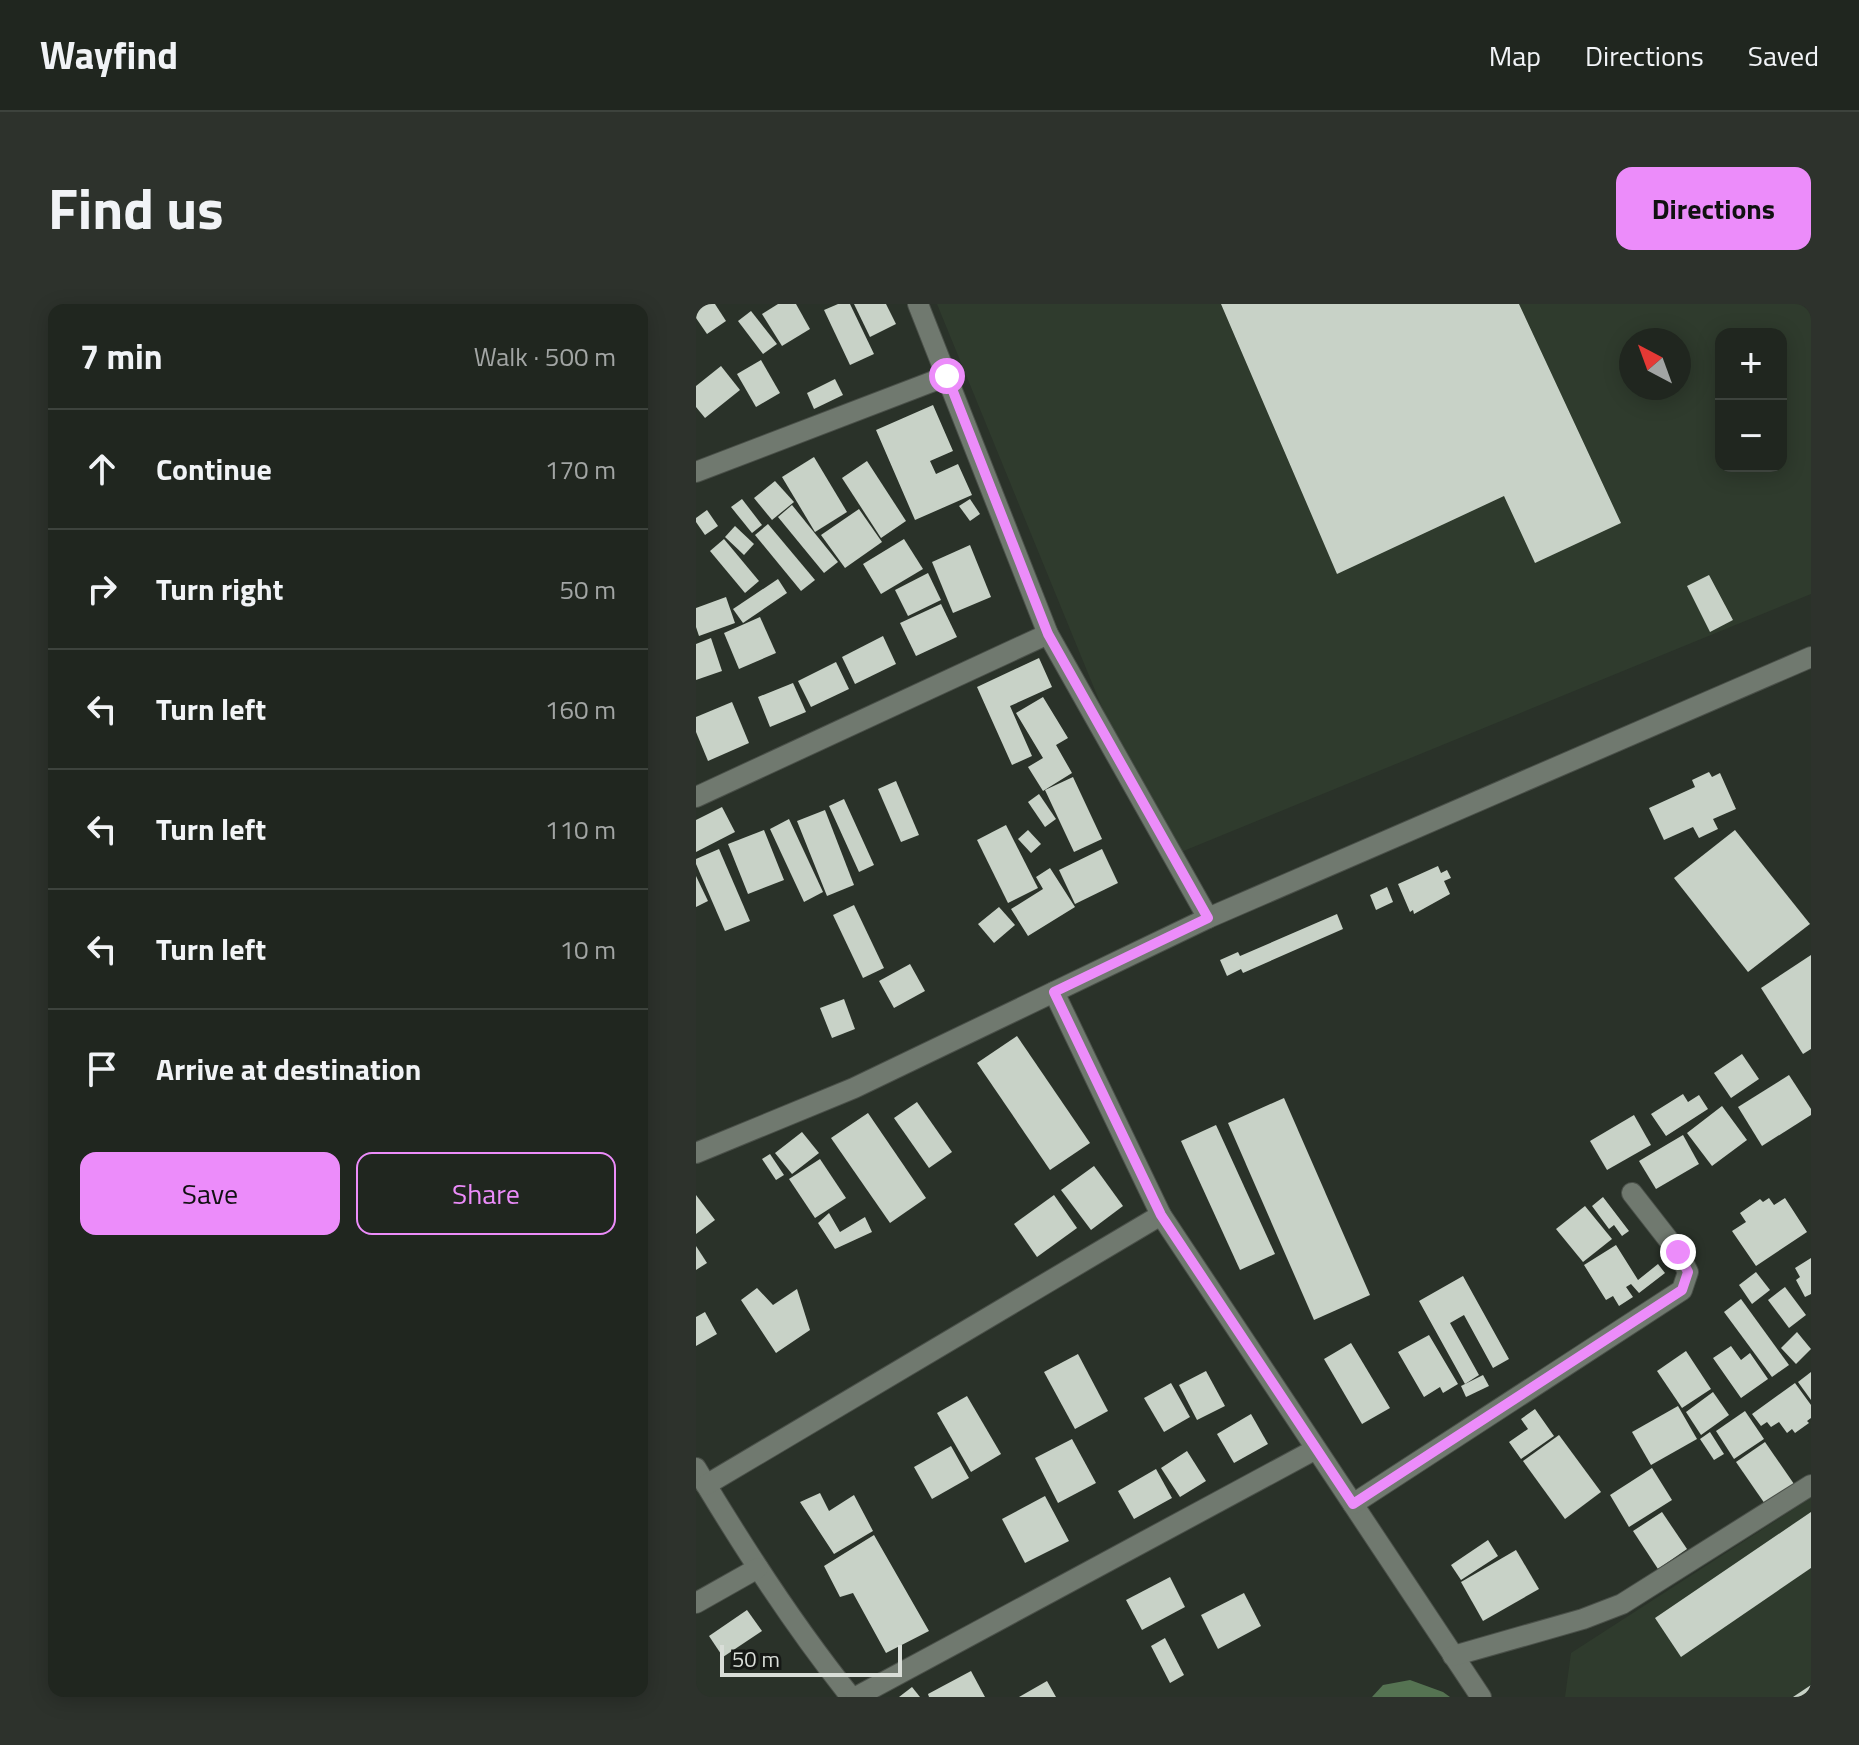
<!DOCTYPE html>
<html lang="en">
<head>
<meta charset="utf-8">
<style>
	:root { --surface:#20261f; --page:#2d322c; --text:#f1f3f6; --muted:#a2a5a4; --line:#3d433d; --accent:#ec8cfa }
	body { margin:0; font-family:"Titillium Web",sans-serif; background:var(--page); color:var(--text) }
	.controls { position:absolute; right:24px; top:24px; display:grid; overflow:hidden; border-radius:16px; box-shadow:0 4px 20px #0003 }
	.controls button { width:72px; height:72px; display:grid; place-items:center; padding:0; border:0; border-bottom:2px solid var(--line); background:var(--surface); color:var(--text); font:40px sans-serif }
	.compass { position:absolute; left:923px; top:24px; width:72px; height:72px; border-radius:50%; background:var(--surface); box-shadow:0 4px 20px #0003; rotate:319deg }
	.scale { position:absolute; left:24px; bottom:20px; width:182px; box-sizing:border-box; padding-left:8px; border:4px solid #d9ded8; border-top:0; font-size:22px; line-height:28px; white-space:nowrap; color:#d9ded8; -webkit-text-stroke:6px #151815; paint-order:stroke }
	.stop { position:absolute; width:24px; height:24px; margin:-18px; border:6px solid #ec8cfa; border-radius:50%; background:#fff }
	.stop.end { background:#ec8cfa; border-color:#fff; box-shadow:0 2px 8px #0008 }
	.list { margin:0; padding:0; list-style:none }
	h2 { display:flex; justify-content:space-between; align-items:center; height:104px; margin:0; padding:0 32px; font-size:34px }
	h2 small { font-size:26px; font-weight:400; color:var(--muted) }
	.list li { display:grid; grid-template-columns:52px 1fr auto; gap:24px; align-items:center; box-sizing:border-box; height:120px; padding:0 32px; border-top:2px solid var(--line) }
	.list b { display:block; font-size:30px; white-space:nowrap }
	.list em { font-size:26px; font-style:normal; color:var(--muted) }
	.actions { display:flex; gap:16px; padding:24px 32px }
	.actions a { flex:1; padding:18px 0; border:2px solid var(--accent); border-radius:16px; text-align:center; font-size:28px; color:var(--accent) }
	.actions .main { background:var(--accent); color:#111 }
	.icon { flex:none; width:44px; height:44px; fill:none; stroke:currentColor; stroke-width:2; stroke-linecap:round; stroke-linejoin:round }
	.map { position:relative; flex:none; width:1115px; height:1393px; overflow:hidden; border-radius:16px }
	header { display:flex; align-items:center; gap:48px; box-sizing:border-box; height:112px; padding:0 40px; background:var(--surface); border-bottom:2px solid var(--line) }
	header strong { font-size:38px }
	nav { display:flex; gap:44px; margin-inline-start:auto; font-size:28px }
	.intro { display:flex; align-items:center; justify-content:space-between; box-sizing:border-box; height:192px; padding:0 48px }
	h1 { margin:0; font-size:56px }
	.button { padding:20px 36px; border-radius:16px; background:var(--accent); color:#111; font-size:28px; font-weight:700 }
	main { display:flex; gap:48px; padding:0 48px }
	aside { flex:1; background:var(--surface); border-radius:16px; box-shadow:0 4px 20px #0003 }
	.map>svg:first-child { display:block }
</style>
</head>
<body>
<header>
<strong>Wayfind</strong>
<nav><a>Map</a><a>Directions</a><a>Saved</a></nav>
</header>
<div class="intro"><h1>Find us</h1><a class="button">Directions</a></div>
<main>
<aside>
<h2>7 min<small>Walk · 500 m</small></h2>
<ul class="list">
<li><svg class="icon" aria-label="ahead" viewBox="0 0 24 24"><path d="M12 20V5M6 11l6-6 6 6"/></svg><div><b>Continue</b></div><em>170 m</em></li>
<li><svg class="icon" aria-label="right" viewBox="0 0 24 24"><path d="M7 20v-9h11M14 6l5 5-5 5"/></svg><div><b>Turn right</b></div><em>50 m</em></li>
<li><svg class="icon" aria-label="left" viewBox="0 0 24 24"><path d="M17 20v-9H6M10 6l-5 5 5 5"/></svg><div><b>Turn left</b></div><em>160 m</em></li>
<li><svg class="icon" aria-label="left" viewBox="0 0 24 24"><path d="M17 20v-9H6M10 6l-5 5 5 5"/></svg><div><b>Turn left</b></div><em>110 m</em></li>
<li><svg class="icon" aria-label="left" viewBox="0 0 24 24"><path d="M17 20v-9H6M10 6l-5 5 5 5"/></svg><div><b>Turn left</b></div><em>10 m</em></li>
<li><svg class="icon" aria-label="arrive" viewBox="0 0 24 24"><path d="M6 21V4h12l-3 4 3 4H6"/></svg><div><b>Arrive at destination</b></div></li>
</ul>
<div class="actions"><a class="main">Save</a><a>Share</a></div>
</aside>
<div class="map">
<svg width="1115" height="1393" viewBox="0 0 1115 1393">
	<rect width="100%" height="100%" fill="#2a3229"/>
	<g fill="#2f3b2d" fill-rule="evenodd">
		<path d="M241,0H1115V290L468,555ZM1025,30H1085V162H1025ZM935,36H983V84H935Z"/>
		<path d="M1115,1194V1393H869L875,1349Z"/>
	</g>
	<path fill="#557352" d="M714,1376L747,1388L754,1393H676L687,1381Z"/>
	<g fill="#c8d2c7">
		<path d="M0,0H19L30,17L11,30L0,14Z"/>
		<path d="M82,0H100L114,25L86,42L66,10Z"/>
		<path d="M142,0H154L178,50L154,61L128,6Z"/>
		<path d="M158,0H190L200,20L174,33Z"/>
		<path d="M525,0H823L925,219L839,259L808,192L641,270Z"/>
		<path d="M55,7L81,40L67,50L42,17Z"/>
		<path d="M65,56L84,89L60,103L41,70Z"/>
		<path d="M25,62L44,86L9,114L0,103V82Z"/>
		<path d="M139,75L147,91L118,105L111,89Z"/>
		<path d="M237,101L257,147L234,157L240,170L262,160L276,191L219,216L180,126Z"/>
		<path d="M118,153L151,208L119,228L86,173Z"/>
		<path d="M171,157L210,217L185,234L146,174Z"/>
		<path d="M79,177L98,198L76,216L58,194Z"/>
		<path d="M46,195L66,221L56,229L35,203Z"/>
		<path d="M274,195L284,210L274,217L263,202Z"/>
		<path d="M96,201L142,258L128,269L82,213Z"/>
		<path d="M163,205L186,238L149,264L125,231Z"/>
		<path d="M11,206L22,222L9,231L0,218V214Z"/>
		<path d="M72,220L119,276L105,287L59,231Z"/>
		<path d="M39,222L58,240L48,251L29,233Z"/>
		<path d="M28,235L63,277L49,289L14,247Z"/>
		<path d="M208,235L227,265L185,290L167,260Z"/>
		<path d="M274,241L295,293L257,309L236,258Z"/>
		<path d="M232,269L245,296L212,312L199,286Z"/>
		<path d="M1013,271L1037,316L1014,328L991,282Z"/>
		<path d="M82,275L91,289L47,319L37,305Z"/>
		<path d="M30,293L39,319L3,332L0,323V304Z"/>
		<path d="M245,300L261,333L220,352L204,319Z"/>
		<path d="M64,313L80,349L43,365L28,329Z"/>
		<path d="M187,332L200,360L159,380L146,353Z"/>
		<path d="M15,334L26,367L0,376V340Z"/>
		<path d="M343,354L356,383L314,402L336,452L316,461L281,383Z"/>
		<path d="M140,358L153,385L115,403L102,377Z"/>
		<path d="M97,379L110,408L74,423L62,393Z"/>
		<path d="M347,393L372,434L360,441L376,469L347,487L332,463L347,454L320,409Z"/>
		<path d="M36,398L53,439L12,457L0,428V413Z"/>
		<path d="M1013,468L1016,473L1024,469L1040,505L1017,515L1022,525L1003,534L997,523L968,536L953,504L999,483L996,476Z"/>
		<path d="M377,473L406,535L378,548L349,486Z"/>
		<path d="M200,477L223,531L205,538L182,485Z"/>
		<path d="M343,490L360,515L349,523L332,498Z"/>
		<path d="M148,495L178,561L163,568L133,502Z"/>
		<path d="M26,503L39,528L0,548V516Z"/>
		<path d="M129,506L158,581L131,592L101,517Z"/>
		<path d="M93,515L127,588L108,598L74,525Z"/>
		<path d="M310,521L342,584L312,599L281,536Z"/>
		<path d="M68,526L88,576L52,590L32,540Z"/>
		<path d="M332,526L345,540L335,549L322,535Z"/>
		<path d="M1039,526L1114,620L1052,668L978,574Z"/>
		<path d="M23,545L54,617L29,627L0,560V555Z"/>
		<path d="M406,545L422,579L379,600L363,566Z"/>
		<path d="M742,562L745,569L751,566L755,574L748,577L754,590L718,610L717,606L714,608L702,580Z"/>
		<path d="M354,564L379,603L332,632L315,605L347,585L340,573Z"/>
		<path d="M0,572L12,597L0,603Z"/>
		<path d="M691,583L697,598L680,606L674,591Z"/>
		<path d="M158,601L188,664L167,674L137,611Z"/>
		<path d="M303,603L319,621L298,639L282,620Z"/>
		<path d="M641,610L647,625L547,669L545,665L531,672L524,656L542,648L544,652Z"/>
		<path d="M1115,651V745L1107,750L1065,684Z"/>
		<path d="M214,660L229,687L198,704L183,677Z"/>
		<path d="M148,695L159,725L136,734L124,704Z"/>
		<path d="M321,732L394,839L354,866L281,759Z"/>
		<path d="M1046,750L1063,775L1035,794L1018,769Z"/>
		<path d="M1093,771L1115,805V811L1066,842L1042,803Z"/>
		<path d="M987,790L992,798L1003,791L1012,805L970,832L955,810Z"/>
		<path d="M588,794L674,991L618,1016L532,819Z"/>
		<path d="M221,798L256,848L233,864L198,814Z"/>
		<path d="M1026,802L1051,836L1016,862L991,829Z"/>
		<path d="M172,809L230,894L194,919L135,834Z"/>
		<path d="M938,811L955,841L911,866L894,837Z"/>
		<path d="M520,821L579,950L544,966L485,837Z"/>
		<path d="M106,828L123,849L96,870L79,849Z"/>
		<path d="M987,831L1003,860L960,885L943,857Z"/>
		<path d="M74,850L88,871L80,876L66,855Z"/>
		<path d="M124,855L150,894L119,914L93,875Z"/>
		<path d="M398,862L427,902L395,926L365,886Z"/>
		<path d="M0,891L19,916L0,930Z"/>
		<path d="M358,891L381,924L341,953L318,920Z"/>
		<path d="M907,893L933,927L926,932L918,921L913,925L896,902Z"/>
		<path d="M1073,894L1078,901L1089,894L1111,928L1060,962L1036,927L1050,918L1044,909L1064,895L1067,898Z"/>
		<path d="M889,902L916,935L887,958L860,925Z"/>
		<path d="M133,909L144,928L169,913L176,928L139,945L122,919Z"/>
		<path d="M920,941L942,976L962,960L969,969L943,989L935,980L930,983L937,993L923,1002L917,992L910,996L888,961Z"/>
		<path d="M0,942L11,959L0,966Z"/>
		<path d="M1115,954V990L1109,993L1100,976L1104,973L1099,964Z"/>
		<path d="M1060,968L1074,986L1056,1000L1043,981Z"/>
		<path d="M767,972L813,1055L797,1064L768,1011L754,1019L783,1071L769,1080L723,997Z"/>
		<path d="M1089,983L1110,1011L1093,1024L1072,996Z"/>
		<path d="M61,984L77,1001L101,985L114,1026L80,1049L45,996Z"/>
		<path d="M1045,995L1093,1061L1076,1073L1028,1008Z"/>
		<path d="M9,1008L21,1030L0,1042V1013Z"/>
		<path d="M1101,1028L1115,1045L1100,1060L1085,1044Z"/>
		<path d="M733,1031L762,1080L747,1089L744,1083L728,1093L702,1048Z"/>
		<path d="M655,1039L694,1104L666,1120L628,1055Z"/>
		<path d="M1035,1042L1045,1056L1054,1049L1072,1075L1045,1094L1017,1054Z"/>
		<path d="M990,1047L1015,1085L986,1104L961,1067Z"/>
		<path d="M382,1050L412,1107L379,1125L348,1068Z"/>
		<path d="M510,1067L529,1102L501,1116L483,1081Z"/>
		<path d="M1115,1068V1096L1102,1078Z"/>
		<path d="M787,1071L793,1082L770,1093L765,1082Z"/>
		<path d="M475,1079L494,1113L468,1128L448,1094Z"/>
		<path d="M1099,1079L1115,1101V1114L1111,1117L1113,1119L1099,1129L1096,1125L1091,1129L1083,1118L1075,1123L1071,1118L1065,1122L1056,1110Z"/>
		<path d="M1017,1088L1033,1111L1005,1131L990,1108Z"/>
		<path d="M271,1092L305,1150L275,1168L241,1109Z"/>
		<path d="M982,1102L1001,1135L955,1161L936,1128Z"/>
		<path d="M839,1105L858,1132L825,1155L813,1138L832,1125L825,1115Z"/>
		<path d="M1049,1107L1068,1135L1038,1155L1020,1127Z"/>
		<path d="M555,1110L572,1140L538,1159L521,1130Z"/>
		<path d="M1014,1128L1028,1150L1018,1156L1004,1135Z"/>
		<path d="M863,1131L905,1188L869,1215L827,1157Z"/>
		<path d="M376,1135L400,1179L362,1199L339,1154Z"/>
		<path d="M1069,1138L1098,1180L1069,1200L1040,1158Z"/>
		<path d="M255,1142L273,1174L236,1195L218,1163Z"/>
		<path d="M491,1147L510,1177L484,1193L465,1164Z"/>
		<path d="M956,1164L976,1196L933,1223L914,1191Z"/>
		<path d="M460,1165L476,1194L438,1215L422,1187Z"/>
		<path d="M124,1189L133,1207L158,1191L177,1227L138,1250L104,1198Z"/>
		<path d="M349,1192L373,1237L329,1259L306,1215Z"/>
		<path d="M966,1208L991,1245L962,1265L937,1227Z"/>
		<path d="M1115,1208V1264L985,1353L959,1314Z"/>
		<path d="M178,1231L233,1327L190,1349L157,1289L144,1293L128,1262Z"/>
		<path d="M792,1236L802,1252L765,1276L755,1261Z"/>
		<path d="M820,1246L843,1285L787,1317L765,1278Z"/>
		<path d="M474,1273L489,1303L446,1326L430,1296Z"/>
		<path d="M548,1289L565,1322L522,1345L505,1311Z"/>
		<path d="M51,1306L66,1327L27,1353L13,1332Z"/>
		<path d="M469,1334L488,1371L474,1379L455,1342Z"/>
		<path d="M275,1367L289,1393H233L232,1390Z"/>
		<path d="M351,1377L360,1393H323Z"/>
		<path d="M1115,1381V1393H1097Z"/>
		<path d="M216,1383L224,1393H203Z"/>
	</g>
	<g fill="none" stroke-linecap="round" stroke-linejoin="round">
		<defs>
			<g id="minor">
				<path d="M222,0L352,330L512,614"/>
				<path d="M0,168L251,72"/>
				<path d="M0,493L352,330"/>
				<path d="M358,688L465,911L785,1393"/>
				<path d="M0,849L158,784L512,614L1115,353"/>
				<path d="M0,1164C47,1243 97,1321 155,1393"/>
				<path d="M10,1181L465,911"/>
				<path d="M657,1200L986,986L992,968L982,948L936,889"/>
				<path d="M0,1299L62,1264"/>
				<path d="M757,1352L887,1315L926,1300L1115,1181"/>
				<path d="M160,1393L620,1145"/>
			</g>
		</defs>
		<use href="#minor" stroke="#4a5049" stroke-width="22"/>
		<use href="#minor" stroke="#70796f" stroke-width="20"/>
	</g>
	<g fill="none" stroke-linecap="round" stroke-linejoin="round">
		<path stroke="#ec8cfa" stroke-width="10" d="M251,72L352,330L512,614L358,688L465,911L657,1200L986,986L992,968L982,948"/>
	</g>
</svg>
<div class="controls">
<button>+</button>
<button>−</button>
</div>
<svg class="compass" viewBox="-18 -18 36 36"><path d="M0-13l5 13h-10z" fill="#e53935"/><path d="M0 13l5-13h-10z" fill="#a2a5a4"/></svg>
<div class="scale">50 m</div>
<div class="stop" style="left:251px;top:72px"></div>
<div class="stop end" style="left:982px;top:948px"></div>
</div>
</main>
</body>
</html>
